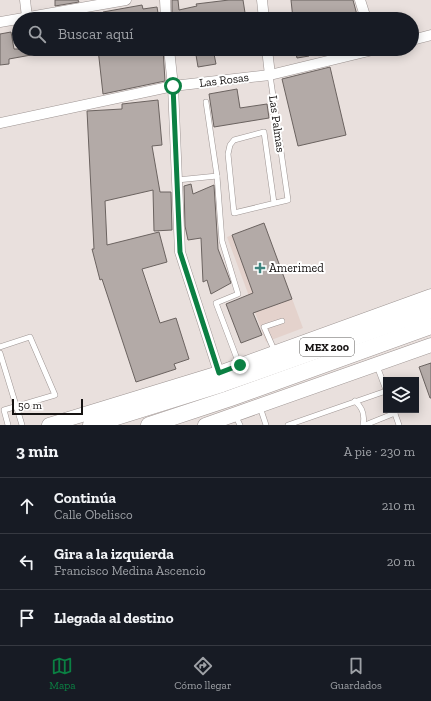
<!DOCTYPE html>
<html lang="es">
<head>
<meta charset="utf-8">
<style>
	:root { --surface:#171b24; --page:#20242c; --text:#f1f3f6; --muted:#9ea1a6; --line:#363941; --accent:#0b8043 }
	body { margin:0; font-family:"Zilla Slab",serif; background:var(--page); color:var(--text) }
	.controls { position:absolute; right:12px; bottom:12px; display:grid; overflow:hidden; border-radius:0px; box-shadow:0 2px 10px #0003 }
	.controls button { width:36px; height:36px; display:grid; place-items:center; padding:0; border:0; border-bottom:1px solid var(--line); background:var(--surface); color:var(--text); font:20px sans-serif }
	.scale { position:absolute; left:12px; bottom:10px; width:71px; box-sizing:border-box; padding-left:4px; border:2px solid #161312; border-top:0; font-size:11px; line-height:14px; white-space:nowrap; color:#161312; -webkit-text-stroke:3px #fff; paint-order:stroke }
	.stop { position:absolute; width:12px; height:12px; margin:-9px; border:3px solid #0b8043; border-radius:50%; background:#fff }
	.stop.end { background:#0b8043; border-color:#fff; box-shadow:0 1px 4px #0008 }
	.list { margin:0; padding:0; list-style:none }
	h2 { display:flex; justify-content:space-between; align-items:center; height:52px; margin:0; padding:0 16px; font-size:17px }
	h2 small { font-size:13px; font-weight:400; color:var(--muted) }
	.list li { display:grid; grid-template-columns:26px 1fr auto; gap:12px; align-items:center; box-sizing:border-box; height:56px; padding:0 16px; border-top:1px solid var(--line) }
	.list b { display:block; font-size:15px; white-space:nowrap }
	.list p { margin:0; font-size:13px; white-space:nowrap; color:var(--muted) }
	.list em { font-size:13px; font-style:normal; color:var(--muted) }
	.icon { flex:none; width:22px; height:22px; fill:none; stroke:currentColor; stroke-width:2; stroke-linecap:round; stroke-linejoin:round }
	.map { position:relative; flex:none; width:431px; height:425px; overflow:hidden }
	.search { position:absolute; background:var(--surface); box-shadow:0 2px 10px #0003; left:12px; right:12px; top:12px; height:44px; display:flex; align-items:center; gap:10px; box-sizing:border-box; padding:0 14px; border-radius:22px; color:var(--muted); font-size:15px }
	.sheet { height:220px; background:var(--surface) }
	nav { display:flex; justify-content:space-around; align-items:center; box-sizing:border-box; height:56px; border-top:1px solid var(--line); background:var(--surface); font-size:11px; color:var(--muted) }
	nav a { display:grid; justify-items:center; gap:2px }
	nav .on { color:var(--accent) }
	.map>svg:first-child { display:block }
</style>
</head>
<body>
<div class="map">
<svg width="431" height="425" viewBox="0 0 431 425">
	<rect width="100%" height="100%" fill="#e9e0dd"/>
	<path fill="#e4d2cc" d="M264,223L303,328L266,342L227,237Z"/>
	<g fill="#b3aaa7" stroke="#6b6360">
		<path d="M55,0H78L79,2L55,6Z"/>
		<path d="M172,0H178L179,10L197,6L196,4L229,0H243L246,19H172Z"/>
		<path d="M291,0H353L357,15L342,19H293Z"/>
		<path d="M142,5L143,9L157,7L159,19H104L103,12Z"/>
		<path d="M11,32L14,49H42V53L9,59V64L0,65V34Z"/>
		<path d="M98,49H163L165,81L103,94Z"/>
		<path d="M195,49H213L216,64L198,67Z"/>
		<path d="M295,49H307L309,56L297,58Z"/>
		<path d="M330,67L346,135L298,146L282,79Z"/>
		<path d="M237,89L240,108L267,104L269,118L214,127L209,94Z"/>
		<path d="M158,100L162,145L152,146L160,192H171L172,230L154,231L153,190L105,201L107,245L159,232L167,262L142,269L160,323L176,318L189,359L174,364L176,369L136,382L102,279L100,280L92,249H94L87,111L122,109V104Z"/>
		<path d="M191,184L193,194L214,185L218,249L231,283L211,294L207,280L203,282L201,238L188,240L185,226L184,186Z"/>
		<path d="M264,223L292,299L253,313L262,335L241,343L226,304L253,293L232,235Z"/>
		<path d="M431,363V398H430L419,367Z"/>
	</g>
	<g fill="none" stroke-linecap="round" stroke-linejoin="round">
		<defs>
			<g id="service">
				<path d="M270,75L288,200L234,213L228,154L230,145L234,140L264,132L274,203"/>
				<path d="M206,102L217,176L222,241L238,294L216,303L239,364"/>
				<path d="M177,180L217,176"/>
				<path d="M0,347L30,337L55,395L4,410L8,425"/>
				<path d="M275,352L264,327L282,321"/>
				<path d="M0,353L22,425"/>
				<path d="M377,366L386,390"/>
				<path d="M355,401C363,408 365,415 363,425"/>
				<path d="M260,407L266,425"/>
				<path d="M394,411L399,425"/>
				<path d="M235,415L240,425"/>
				<path d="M288,425L386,391"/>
				<path d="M365,425L395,413"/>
			</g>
			<g id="minor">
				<path d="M25,0L27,17"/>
				<path d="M165,0L166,19"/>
				<path d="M262,0L264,19"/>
				<path d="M360,0L366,19"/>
				<path d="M0,22L126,0"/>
				<path d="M412,40L431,35"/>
				<path d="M169,49L173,86L180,252L221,379"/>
				<path d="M267,49L270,75"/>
				<path d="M0,123L173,86L270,75L377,49"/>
			</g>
			<g id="secondary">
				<path d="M49,425L219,373L431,296"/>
				<path d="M205,425L431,345"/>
			</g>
			<g id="trunk">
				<path d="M91,425L222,384L431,310"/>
				<path d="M149,425L228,399L431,326"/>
			</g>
		</defs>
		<use href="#service" stroke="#9e9593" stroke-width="6"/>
		<use href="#minor" stroke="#9e9593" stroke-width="11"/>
		<use href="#secondary" stroke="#9e9593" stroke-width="15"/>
		<use href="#trunk" stroke="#9e9593" stroke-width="17"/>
		<use href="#service" stroke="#fff" stroke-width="5"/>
		<use href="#minor" stroke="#fff" stroke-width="10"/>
		<use href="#secondary" stroke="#fff" stroke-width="14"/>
		<use href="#trunk" stroke="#fff" stroke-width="16"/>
	</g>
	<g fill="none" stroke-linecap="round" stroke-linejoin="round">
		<path stroke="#0b8043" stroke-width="5" d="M173,86L180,252L219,373L240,365"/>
	</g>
	<path fill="#3d847e" stroke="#fff" stroke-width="1.5" d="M258 262h4v4h4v4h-4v4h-4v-4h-4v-4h4z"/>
	<g text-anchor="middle" stroke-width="4" stroke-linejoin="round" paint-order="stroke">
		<rect fill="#fff" stroke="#5c5a59" stroke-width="1" x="300" y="338" width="54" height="18" rx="3"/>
		<g font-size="11" font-weight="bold" fill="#161312">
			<text x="327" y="351">MEX 200</text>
		</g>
		<g font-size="12" fill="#161312" stroke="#fff">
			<text transform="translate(224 80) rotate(-7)" y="4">Las Rosas</text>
			<text transform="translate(277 124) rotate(82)" y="4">Las Palmas</text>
		</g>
		<g font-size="12" fill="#161312" stroke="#fff" text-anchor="start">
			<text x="269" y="272">Amerimed</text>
		</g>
	</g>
</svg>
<div class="controls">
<button><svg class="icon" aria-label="layers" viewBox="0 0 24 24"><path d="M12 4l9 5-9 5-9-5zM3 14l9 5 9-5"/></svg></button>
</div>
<div class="scale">50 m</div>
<div class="stop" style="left:173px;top:86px"></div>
<div class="stop end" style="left:240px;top:365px"></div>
<div class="search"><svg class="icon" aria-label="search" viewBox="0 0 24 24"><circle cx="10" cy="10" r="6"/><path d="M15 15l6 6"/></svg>Buscar aquí</div>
</div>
<section class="sheet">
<h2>3 min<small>A pie · 230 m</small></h2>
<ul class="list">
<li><svg class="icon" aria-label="ahead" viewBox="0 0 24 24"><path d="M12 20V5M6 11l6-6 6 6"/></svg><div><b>Continúa</b><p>Calle Obelisco</p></div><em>210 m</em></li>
<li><svg class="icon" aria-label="left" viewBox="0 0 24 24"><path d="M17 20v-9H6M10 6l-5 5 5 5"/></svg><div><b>Gira a la izquierda</b><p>Francisco Medina Ascencio</p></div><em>20 m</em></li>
<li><svg class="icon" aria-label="arrive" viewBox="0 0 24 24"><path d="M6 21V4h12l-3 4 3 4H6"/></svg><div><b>Llegada al destino</b></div></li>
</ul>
</section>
<nav>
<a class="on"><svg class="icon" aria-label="map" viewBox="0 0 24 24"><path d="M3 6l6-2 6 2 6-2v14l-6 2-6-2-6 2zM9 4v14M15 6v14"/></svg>Mapa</a>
<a><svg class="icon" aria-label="directions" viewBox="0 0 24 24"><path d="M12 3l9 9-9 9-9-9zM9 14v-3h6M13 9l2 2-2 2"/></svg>Cómo llegar</a>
<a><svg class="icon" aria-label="saved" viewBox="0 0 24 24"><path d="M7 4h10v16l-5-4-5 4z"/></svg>Guardados</a>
</nav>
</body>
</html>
